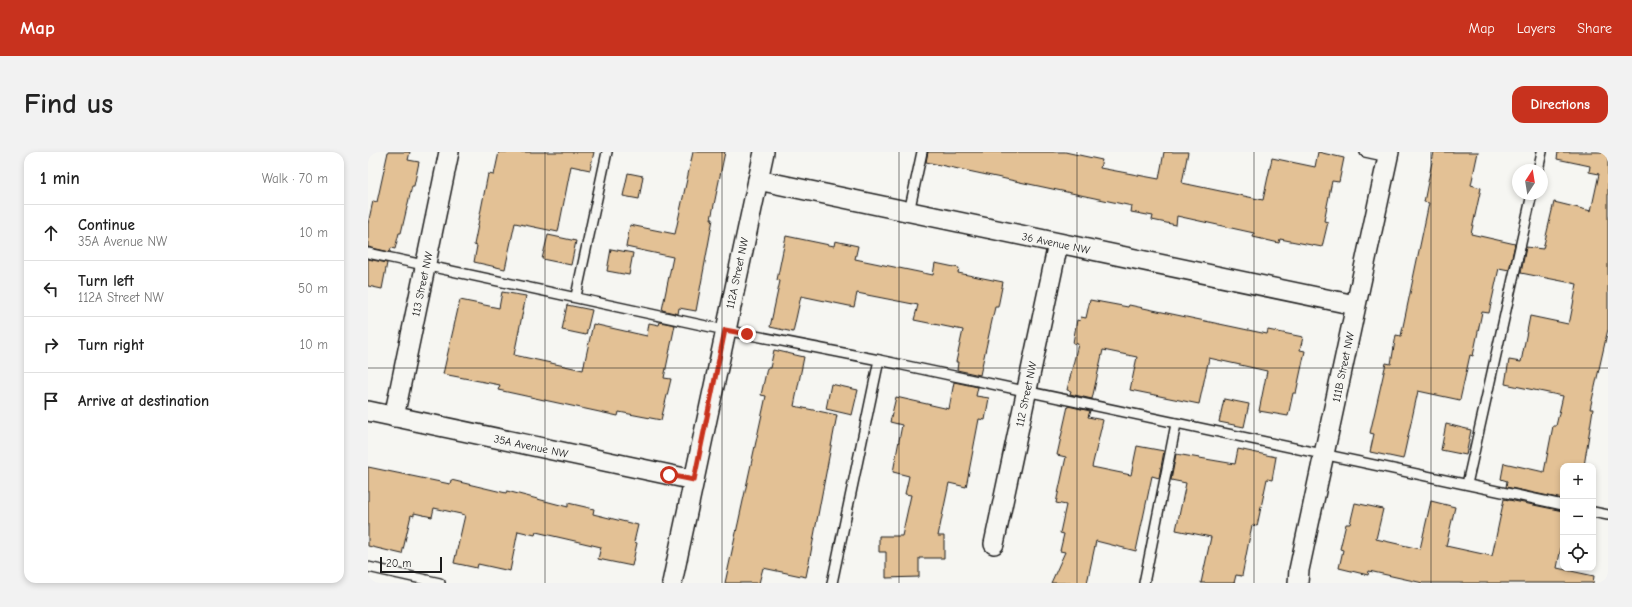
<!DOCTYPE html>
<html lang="en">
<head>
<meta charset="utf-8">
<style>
	:root { --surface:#fff; --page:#f2f2f2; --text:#222; --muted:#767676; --line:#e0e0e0; --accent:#c8321e }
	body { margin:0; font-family:"Comic Neue",sans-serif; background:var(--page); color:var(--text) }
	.controls { position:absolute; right:12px; bottom:12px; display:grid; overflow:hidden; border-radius:8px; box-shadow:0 2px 6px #0003 }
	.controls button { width:36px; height:36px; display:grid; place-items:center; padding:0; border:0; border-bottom:1px solid var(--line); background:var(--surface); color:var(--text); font:20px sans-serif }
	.compass { position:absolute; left:1144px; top:12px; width:36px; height:36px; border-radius:50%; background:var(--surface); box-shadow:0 2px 6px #0003; rotate:12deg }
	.scale { position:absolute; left:12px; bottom:10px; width:62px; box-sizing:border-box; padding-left:4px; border:2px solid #1c1c1c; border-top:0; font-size:11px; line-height:14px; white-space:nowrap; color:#1c1c1c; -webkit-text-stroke:3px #f6f6f2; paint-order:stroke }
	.stop { position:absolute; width:12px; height:12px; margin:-9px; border:3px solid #c8321e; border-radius:50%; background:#fff }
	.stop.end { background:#c8321e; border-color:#fff; box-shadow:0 1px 4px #0008 }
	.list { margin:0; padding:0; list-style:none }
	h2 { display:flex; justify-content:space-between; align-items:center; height:52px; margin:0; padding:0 16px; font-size:17px }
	h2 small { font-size:13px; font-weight:400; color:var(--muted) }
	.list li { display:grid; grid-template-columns:26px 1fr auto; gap:12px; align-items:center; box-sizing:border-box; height:56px; padding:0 16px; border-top:1px solid var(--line) }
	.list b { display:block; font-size:15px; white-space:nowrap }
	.list p { margin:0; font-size:13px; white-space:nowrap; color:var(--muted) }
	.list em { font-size:13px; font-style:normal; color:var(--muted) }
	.icon { flex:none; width:22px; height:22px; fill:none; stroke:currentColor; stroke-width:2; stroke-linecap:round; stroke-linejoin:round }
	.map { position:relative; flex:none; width:1240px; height:431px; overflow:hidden; border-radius:12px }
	header { display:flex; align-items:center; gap:24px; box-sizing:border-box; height:56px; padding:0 20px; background:var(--accent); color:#fff }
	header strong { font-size:19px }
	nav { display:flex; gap:22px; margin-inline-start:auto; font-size:14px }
	.intro { display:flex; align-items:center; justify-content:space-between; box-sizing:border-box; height:96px; padding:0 24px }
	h1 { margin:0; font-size:28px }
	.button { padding:10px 18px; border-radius:12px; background:var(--accent); color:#fff; font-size:14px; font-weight:700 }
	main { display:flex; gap:24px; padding:0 24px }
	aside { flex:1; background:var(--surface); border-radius:12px; box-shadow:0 2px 6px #0003 }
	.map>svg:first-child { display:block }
</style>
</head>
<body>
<header>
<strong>Map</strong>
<nav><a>Map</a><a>Layers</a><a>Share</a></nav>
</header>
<div class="intro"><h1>Find us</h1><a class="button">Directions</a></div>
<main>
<aside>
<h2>1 min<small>Walk · 70 m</small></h2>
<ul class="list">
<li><svg class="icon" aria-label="ahead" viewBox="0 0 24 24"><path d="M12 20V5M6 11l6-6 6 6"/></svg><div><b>Continue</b><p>35A Avenue NW</p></div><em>10 m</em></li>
<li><svg class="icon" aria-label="left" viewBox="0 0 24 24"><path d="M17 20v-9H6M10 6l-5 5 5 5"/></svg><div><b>Turn left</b><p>112A Street NW</p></div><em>50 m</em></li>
<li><svg class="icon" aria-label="right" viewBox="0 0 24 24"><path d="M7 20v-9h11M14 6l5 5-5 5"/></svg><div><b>Turn right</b></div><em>10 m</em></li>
<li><svg class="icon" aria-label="arrive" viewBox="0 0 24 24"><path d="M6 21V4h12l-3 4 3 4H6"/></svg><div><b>Arrive at destination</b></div></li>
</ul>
</aside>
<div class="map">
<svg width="1240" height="431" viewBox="0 0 1240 431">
	<rect width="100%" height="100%" fill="#f6f6f2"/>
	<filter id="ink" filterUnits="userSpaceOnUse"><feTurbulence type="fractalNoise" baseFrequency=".025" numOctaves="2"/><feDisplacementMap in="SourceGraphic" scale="8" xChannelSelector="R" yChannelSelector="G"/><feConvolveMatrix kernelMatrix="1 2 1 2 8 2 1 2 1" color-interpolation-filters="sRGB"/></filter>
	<g filter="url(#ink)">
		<g fill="#e3c195" stroke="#1c1c1c">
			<path d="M20,0H42L40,8L51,10L46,34H44L33,81H31L27,97L23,96L22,100L0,95V72L5,49L9,50Z"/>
			<path d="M131,0H226L222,18L203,14L190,80L147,71L137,117L106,110L109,94L106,93L120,22L126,23Z"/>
			<path d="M325,0H357L343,67H345L328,159L311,156L310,162L294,158L305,105L258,95L262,73L307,82Z"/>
			<path d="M560,0H697L734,8L732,16L791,27L796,0H820L814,31L895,48L904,6L947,15L950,0L976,6L971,30L964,29L956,69L960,70L954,95L912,87L911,91L885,85L886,81L809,64L808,73L784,68L785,64L763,60L764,54L558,10Z"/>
			<path d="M1066,0H1110L1103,33L1113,36L1103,82L1147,92L1141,118L1131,116L1121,161L1114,160L1105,204L1102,203L1092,248L1050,239L1035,307L1002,300L1006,282L1002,281L1018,211L1023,212L1028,183L1033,184L1061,51L1056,50Z"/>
			<path d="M1190,0H1240V177L1222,257H1225L1216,314H1195V347L1138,335L1139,329L1133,327L1136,311L1176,320L1185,274H1188L1195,244L1137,232L1141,208L1153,210L1162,164L1200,172L1202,168L1209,132L1153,121L1158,95L1175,97L1186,50L1223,59L1231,22L1221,20L1222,14L1189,7Z"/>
			<path d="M260,21L275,24L271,47L255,44Z"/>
			<path d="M180,83L208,89L203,113L174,107Z"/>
			<path d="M418,84L466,94L467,89L490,94L487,107L565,123L567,111L591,116L590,121L635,130L630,155H627L612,223L589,218L590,210H588L595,178L546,168L550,153L489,141L486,155L433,144L425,180L402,175L412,129L409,128Z"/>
			<path d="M243,97L265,101L261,123L239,119Z"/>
			<path d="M0,107L19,111L14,137L0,134Z"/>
			<path d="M134,140L158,144L146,203L215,218L225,172L279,184L281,171L291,173L292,170L307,173L296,226L303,227L293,268L251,260L250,264L130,238L132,233L75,222L92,148L131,156Z"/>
			<path d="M722,148L760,155L761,153L899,182L900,178L935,185L932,198L937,199L928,241H925L920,264L891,259L899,219L841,206L831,252L762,238L769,205L735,198L724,247L702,242L703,239L699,238L710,192L705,191L709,168L712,169L713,165L718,166Z"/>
			<path d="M199,153L224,158L218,183L194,178Z"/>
			<path d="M406,198L436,205L426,254L469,263L442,405L438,425L395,416L391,431H357L398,244L393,243L399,216H402Z"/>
			<path d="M586,230L610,235L608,244L621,246L617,268L611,267L598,335L581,331L570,384H576V406H551V425L518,426V400H511V384H534L543,343L537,342L541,324L525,320L534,273L522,270L528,245L581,257Z"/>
			<path d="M463,232L490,238L484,263L458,257Z"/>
			<path d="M856,247L881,252L876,275L851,270Z"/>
			<path d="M700,254L722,259L720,265L735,268L724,315L763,323L769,294L796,299L791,326L784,324L768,399L728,389L719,431H683L697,400L692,399L696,382L692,381L698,353L688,351L698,305L689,303Z"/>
			<path d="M1078,272L1103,278L1098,303L1073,298Z"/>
			<path d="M870,297L908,305L904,328L899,327L889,374L884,373L874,424L868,423L866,431H833L843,385L808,378L818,331L803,328L808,302L867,312Z"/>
			<path d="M0,315L82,332L83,328L138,341L139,339L200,355V351L226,357L225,362L270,373L266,390L269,391L264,414L230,407L233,395L168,380L167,383L150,379L142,419L110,412L109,416L86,411L97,363L66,356L64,365L46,361V364L43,363L34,402L0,394Z"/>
			<path d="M1136,347L1195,359V386L1189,416L1226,424L1225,431H1055L1001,419L1000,423L971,416L975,398L972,397L978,372H982L987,351L1015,357L1008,387L1052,397L1063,349L1087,355L1078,394L1124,404Z"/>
		</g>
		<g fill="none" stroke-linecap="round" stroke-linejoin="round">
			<defs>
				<g id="lane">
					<path d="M997,0L1020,5"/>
					<path d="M1170,18L1174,0"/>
					<path d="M541,60L554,0"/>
					<path d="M0,101L357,178L511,208L464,431"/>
					<path d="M208,144L239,0"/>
					<path d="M511,208L1195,353"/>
					<path d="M1099,332L1164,42"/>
					<path d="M1225,360L1240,363"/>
					<path d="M0,415L72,431"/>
					<path d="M776,431L808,272"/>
				</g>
				<g id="street">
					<path d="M390,28L987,153"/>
					<path d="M0,259L326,328"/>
					<path d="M26,265L81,0"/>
					<path d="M626,392L690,92"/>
					<path d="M304,431L396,0"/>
					<path d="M930,431L931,418L1021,0"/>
				</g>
			</defs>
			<use href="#lane" stroke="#1c1c1c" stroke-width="12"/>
			<use href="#street" stroke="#1c1c1c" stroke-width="22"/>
			<use href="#lane" stroke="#f6f6f2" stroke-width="9"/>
			<use href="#street" stroke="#f6f6f2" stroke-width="19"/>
		</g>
	</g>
	<g fill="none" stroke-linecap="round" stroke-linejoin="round" filter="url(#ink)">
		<path stroke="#c8321e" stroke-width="5" d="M301,323L326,328L357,178L379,182"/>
	</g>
	<path fill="none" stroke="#1c1c1c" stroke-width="1" stroke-opacity="0.55" d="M177,0V431M354,0V431M531,0V431M709,0V431M886,0V431M1063,0V431M0,216H1240"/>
	<g text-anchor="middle" stroke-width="3" stroke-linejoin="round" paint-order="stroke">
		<g font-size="11" fill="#1c1c1c" stroke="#f6f6f2">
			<text transform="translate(688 91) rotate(12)" y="4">36 Avenue NW</text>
			<text transform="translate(369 121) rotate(-78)" y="4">112A Street NW</text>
			<text transform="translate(54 132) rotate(-78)" y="4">113 Street NW</text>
			<text transform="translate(975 215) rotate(-78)" y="4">111B Street NW</text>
			<text transform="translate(658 242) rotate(-78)" y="4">112 Street NW</text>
			<text transform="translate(163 294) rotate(12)" y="4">35A Avenue NW</text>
		</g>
	</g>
</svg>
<div class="controls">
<button>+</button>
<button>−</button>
<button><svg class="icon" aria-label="locate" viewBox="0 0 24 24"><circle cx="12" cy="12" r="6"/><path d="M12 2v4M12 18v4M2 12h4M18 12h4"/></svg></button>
</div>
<svg class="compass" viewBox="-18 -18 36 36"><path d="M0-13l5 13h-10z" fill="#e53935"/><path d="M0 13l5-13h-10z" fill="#767676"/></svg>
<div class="scale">20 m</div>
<div class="stop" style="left:301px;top:323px"></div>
<div class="stop end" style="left:379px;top:182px"></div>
</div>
</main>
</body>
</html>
